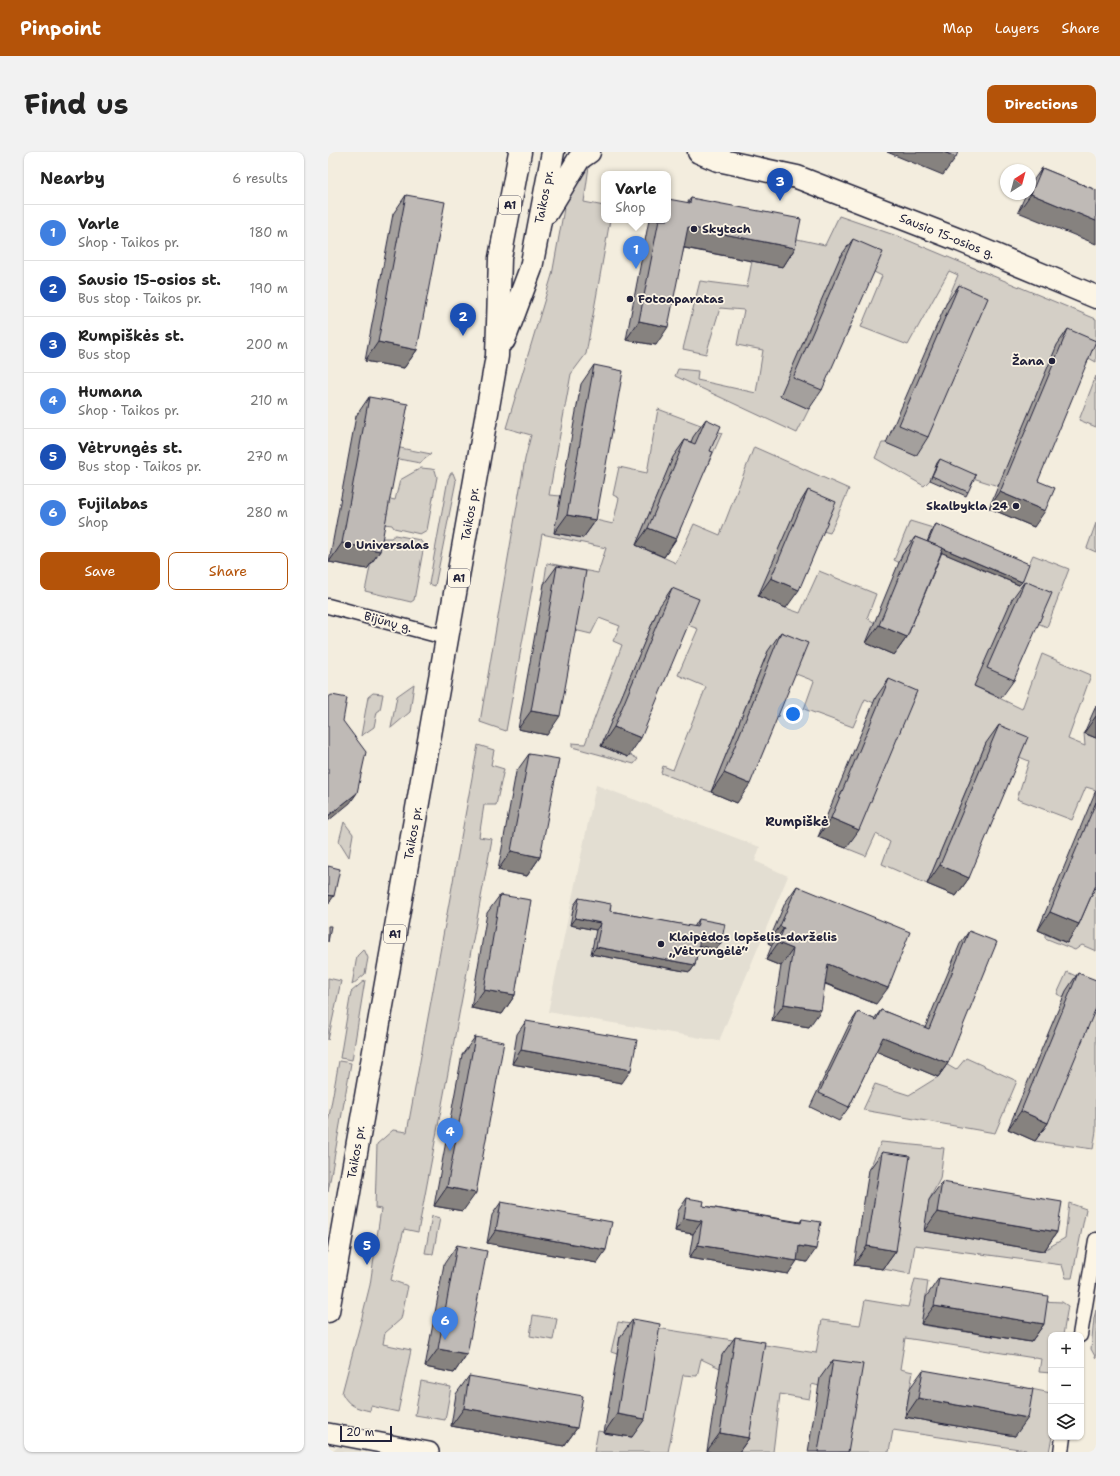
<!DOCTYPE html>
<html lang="en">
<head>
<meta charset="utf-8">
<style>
	:root { --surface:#fff; --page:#f2f2f2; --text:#222; --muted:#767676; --line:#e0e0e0; --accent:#b45309 }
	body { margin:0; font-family:"Shantell Sans",sans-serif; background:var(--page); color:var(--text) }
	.controls { position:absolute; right:12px; bottom:12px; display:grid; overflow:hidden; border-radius:8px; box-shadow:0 1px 3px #0004 }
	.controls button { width:36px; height:36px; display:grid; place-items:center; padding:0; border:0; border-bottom:1px solid var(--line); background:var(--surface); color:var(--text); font:20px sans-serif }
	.compass { position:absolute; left:672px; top:12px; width:36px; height:36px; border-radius:50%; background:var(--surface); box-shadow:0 1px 3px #0004; rotate:36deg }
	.scale { position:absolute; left:12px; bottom:10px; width:52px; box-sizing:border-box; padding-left:4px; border:2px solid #22223b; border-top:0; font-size:11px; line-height:14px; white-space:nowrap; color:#22223b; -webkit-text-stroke:3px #fcf5e5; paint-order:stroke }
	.you { position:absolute; left:465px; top:562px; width:14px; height:14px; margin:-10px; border:3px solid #fff; border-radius:50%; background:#1a73e8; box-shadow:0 0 0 6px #1a73e833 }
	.badge { display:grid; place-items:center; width:26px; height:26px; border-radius:50%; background:var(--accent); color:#fff; font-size:13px; font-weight:700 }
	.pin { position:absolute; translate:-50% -33px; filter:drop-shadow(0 1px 2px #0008) }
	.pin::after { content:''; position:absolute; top:21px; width:14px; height:12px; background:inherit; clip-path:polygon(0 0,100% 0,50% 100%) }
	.popup { position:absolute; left:273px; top:19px; width:70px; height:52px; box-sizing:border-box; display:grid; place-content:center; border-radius:8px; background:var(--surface); filter:drop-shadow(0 1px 3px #0005); font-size:13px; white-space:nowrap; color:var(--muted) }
	.popup b { font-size:15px; color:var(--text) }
	.popup::after { content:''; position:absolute; left:50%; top:100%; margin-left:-8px; border:8px solid transparent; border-top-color:var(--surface) }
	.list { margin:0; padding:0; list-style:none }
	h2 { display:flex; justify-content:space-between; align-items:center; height:52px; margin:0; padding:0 16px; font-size:17px }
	h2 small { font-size:13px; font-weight:400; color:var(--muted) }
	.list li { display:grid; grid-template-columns:26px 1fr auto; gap:12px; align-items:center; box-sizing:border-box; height:56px; padding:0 16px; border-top:1px solid var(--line) }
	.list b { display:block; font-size:15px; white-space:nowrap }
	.list p { margin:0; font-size:13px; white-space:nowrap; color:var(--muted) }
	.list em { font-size:13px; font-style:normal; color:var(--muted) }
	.actions { display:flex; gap:8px; padding:12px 16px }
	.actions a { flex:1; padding:9px 0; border:1px solid var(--accent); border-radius:8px; text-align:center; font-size:14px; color:var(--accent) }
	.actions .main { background:var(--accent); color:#fff }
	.icon { flex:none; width:22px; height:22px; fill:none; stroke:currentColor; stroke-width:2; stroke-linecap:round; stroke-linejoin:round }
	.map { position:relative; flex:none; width:768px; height:1300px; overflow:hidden; border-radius:8px }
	header { display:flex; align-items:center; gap:24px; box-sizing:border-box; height:56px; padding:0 20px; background:var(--accent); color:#fff }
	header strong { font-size:19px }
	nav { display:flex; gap:22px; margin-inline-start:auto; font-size:14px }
	.intro { display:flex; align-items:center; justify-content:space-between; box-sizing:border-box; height:96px; padding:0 24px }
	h1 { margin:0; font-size:28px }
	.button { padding:10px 18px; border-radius:8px; background:var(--accent); color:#fff; font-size:14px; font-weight:700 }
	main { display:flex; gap:24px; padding:0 24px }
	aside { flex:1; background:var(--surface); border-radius:8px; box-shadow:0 1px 3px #0004 }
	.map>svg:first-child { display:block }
</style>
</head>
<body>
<header>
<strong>Pinpoint</strong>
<nav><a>Map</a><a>Layers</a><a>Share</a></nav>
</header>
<div class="intro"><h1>Find us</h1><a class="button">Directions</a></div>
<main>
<aside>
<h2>Nearby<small>6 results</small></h2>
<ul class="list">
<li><span class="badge" style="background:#3f7fe0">1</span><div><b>Varle</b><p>Shop · Taikos pr.</p></div><em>180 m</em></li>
<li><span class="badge" style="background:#1a4fb4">2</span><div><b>Sausio 15-osios st.</b><p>Bus stop · Taikos pr.</p></div><em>190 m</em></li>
<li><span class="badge" style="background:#1a4fb4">3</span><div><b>Rumpiškės st.</b><p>Bus stop</p></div><em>200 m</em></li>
<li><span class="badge" style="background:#3f7fe0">4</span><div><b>Humana</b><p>Shop · Taikos pr.</p></div><em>210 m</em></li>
<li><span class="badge" style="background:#1a4fb4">5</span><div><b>Vėtrungės st.</b><p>Bus stop · Taikos pr.</p></div><em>270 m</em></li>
<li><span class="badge" style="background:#3f7fe0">6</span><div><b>Fujilabas</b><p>Shop</p></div><em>280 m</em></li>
</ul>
<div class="actions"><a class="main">Save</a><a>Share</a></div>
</aside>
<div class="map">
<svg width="768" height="1300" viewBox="0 0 768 1300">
	<rect width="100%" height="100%" fill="#f3edde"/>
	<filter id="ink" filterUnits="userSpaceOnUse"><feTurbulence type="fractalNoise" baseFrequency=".025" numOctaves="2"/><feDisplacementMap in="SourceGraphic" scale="8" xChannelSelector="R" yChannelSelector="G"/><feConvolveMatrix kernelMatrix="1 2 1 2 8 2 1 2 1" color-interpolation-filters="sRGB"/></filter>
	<g filter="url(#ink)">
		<g fill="#e3ded2">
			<path d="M268,633L432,695L427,709L460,724L391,889L220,860Z"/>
			<path d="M12,1294L45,1300H4L6,1297Z"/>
		</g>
		<g fill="#d4cfc6" stroke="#7b7880">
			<path d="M262,7L256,50L276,54V68H282L258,202L243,222L221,343L233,344L259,366L285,372L291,346L285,343L291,315L319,321L330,257L394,281L377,319L345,306L308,393L348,411L366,372L392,383L426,295L521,337L502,381L491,378L458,456L472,461L491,419L548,442L539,466L547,471L572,411L566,408L582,369L605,376L598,394L691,433L705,403L741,417L719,475L707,470L646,534L694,557L714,502L763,523L740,587L757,594L756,581L768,586V638L758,635L744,668L689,647L701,609L658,591L599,732L554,712L562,690L548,682L538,704L518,696L549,545L546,551L537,547L525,575L476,557L486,529L463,520L440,499L383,640L333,621L335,614L345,618L378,535L350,523L370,477L355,471L331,455L274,593L300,605L301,602L310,607L306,612L244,595V591L257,592L294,493L285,489L292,474L271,466L263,482L238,476L216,432L219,411L270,421L278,396L214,382L178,579L152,570L197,307L203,283L178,276L224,123L239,40Z"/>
			<path d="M511,64L572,85L768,167V210L757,204L670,334L645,326L602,328L596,334L547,306L554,291H558L587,303L647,164L618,152L630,123L621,119L580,193L533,175L554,124L542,118L452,244L481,257L469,281L347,224L350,217L370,219L369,228L428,241L435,198L409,193L416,158L392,156L378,202L355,197L372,129L419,135L424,109L460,85L497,93Z"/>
			<path d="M768,224V275L751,268Z"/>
			<path d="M62,294L103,302L92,311L60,305Z"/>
			<path d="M93,316L103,317L107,318L109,325L99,378L92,382L66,376L64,373L48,371L53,345L67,348L72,328Z"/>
			<path d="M123,321H125L128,329L107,434L101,432L120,327Z"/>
			<path d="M768,371V400L759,396Z"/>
			<path d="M67,383L92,388L96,393L86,448L83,450L37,439L48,386H63Z"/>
			<path d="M86,532L82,560L63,576L69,544Z"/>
			<path d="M45,541L55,542L52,558L49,560L46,575L33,584L40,545Z"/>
			<path d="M150,593L166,598L163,613L176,617L168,653H156L151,685L164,687L90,1080L76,1077L63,1128L80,1134L73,1167L57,1181L55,1192L83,1198L70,1260L43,1254L42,1259C29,1256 20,1254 14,1241L33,1169L42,1133L53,1057L47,1056L49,992L65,978L79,980Z"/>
			<path d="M16,670L25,682L21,705L11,689Z"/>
			<path d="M768,720V799L754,793L747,798L717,786V782L738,791Z"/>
			<path d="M36,797L40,806L37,822L24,833L29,804Z"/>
			<path d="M739,820L768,833V979L765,997L707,989L765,851L738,840L735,845L729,842Z"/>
			<path d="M0,826L13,829L0,888Z"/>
			<path d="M37,828L24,908L12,906L23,840Z"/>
			<path d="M638,906L689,929L667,981L535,958L547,932L581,943L610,925L616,911L628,918Z"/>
			<path d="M11,909L23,911L0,1040V970Z"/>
			<path d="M553,990L616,996L612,1027L601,1048L597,1079L716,1098L737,1086L741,1051L758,1057L744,1126H738L734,1113L587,1093L582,1122L555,1117L569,1023L541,1018Z"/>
			<path d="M104,1064L112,1066L105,1102L97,1101Z"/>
			<path d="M587,1127L600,1129L594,1173L703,1190L712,1149L734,1150L740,1154L735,1183H723V1221L711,1220L713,1207L577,1186L572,1217L585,1220L577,1265L698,1236L723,1241V1285H724L721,1300H698V1298L565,1278L561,1300H510L491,1234L484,1232L481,1247L452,1242L445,1300H409L394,1204L392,1216L373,1207L369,1224L355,1223L340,1300H266L270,1279L304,1285L292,1185L289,1202L283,1200L290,1170L488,1201L494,1168L532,1173L537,1148L580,1155Z"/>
			<path d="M768,1158V1206L763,1197L766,1166Z"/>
			<path d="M205,1163L229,1167L225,1188L202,1184Z"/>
			<path d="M93,1229L123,1235L117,1268L87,1263Z"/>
		</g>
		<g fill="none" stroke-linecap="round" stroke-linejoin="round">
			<defs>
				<g id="street">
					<path d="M0,454L120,486"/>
					<path d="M752,1183L768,1088"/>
					<path d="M733,1300L735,1285"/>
				</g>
				<path id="secondary" d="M0,1281L101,1300"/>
				<g id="primary">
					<path d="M371,0L390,8L469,25L631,88L768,145"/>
					<path d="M219,60L251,7L261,0"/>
					<path d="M176,188L203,116L225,0"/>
					<path d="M0,1159L169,204L172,106L192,0"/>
				</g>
			</defs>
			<use href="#street" stroke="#22223b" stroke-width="17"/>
			<use href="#secondary" stroke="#22223b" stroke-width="22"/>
			<use href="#primary" stroke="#22223b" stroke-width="25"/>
			<use href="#street" stroke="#fcf5e5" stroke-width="14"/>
			<use href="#secondary" stroke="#fcf5e5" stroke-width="19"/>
			<use href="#primary" stroke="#fcf5e5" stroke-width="22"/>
		</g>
		<g fill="#a4a09d" stroke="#22223b">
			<path d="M714,16L768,38L690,60L698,42H702V33Z"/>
			<path d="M78,43L89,198L76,216L37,209L65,62Z"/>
			<path d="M363,46L467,96L455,115L356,96L328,193L298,188L321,68H340L359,51Z"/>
			<path d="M525,87L494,238L481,257L452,244L512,105Z"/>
			<path d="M631,133L600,285L588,304L558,291L618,152Z"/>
			<path d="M740,177L710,329L706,375L661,356L729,193Z"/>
			<path d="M266,213L268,368L255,386L226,381L253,232Z"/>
			<path d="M41,245L52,399L39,417L1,410L28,264Z"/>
			<path d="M378,267L382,299L348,387L336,405L308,393L345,305L357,288L363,290L365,285Z"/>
			<path d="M612,307L640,340L638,344L602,328L609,311Z"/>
			<path d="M480,338L458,456L430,444L468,357Z"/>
			<path d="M608,372L691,433L614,400L579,485L566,503L538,491L574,403L587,385L599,390L605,376Z"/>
			<path d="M229,414L219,583L190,577L216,432Z"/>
			<path d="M697,429L686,528L673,546L646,534L684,447Z"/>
			<path d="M344,436L300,605L273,594L331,455Z"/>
			<path d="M453,480L409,651L383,640L440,499Z"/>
			<path d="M561,527L518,696L490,685L548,545Z"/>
			<path d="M768,554V586L756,581Z"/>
			<path d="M671,573L641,726L628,744L599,732L658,591Z"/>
			<path d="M201,602L212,705L199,724L170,718L188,620Z"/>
			<path d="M768,638V733L751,772L739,791L710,778Z"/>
			<path d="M469,734L548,852L497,832L481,875L444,869L453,814L438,808L444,793L440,791L457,751Z"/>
			<path d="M172,743L187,843L174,862L143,856L159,761Z"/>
			<path d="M251,746L282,759L366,775L371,767L393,791L388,797L370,794L367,813L362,820L263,802L268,778L242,773L246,753Z"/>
			<path d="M641,779L620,911L610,925L548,899L521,955L511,969L482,955L521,873L530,860L546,867L553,858L597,876L632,792Z"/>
			<path d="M750,821L720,971L707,989L680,977L738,839Z"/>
			<path d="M198,869L294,931L184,912L189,882Z"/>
			<path d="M147,885L135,1059L106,1054L134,903Z"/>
			<path d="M554,1000L568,1099L555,1117L526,1113L541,1018Z"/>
			<path d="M614,1030L729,1080L716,1099L596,1079L601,1048Z"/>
			<path d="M359,1046L375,1054L472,1070L474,1067L479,1110L469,1108L460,1122L361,1106L365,1082L347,1079L350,1059Z"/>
			<path d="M173,1050L269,1111L159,1091L164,1063Z"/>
			<path d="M129,1093L139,1202L126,1221L97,1215L116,1112Z"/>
			<path d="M611,1126L716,1172L703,1190L593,1172L598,1145Z"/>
			<path d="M305,1167L304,1285L276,1281L292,1185Z"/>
			<path d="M407,1185L421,1286L411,1300H383L379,1299L394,1203Z"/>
			<path d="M505,1208L520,1300H480L492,1226Z"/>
			<path d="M595,1218L687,1284L577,1265L582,1236Z"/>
			<path d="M141,1224L249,1276L236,1294L123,1274L128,1242Z"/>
		</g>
		<g fill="#86827f" stroke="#22223b">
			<path d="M559,0H616L628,5L615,23Z"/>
			<path d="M703,42L768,69V92L690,60Z"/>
			<path d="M360,75L467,96L455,115L347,94Z"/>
			<path d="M311,169L340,175L328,193L298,188Z"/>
			<path d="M50,190L89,198L76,216L37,209Z"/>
			<path d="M672,340L717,359L706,375L661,356Z"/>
			<path d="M239,363L268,368L255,386L226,381Z"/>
			<path d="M320,376L348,387L336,405L308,393Z"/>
			<path d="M600,390L694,430L691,433L598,394Z"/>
			<path d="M14,391L52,399L39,417L1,410Z"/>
			<path d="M443,426L471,438L458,456L430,444Z"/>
			<path d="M551,473L579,485L566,503L538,491Z"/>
			<path d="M203,559L232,564L219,583L190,577Z"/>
			<path d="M768,564V586L756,581Z"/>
			<path d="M286,575L313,586L300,605L273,594Z"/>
			<path d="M396,621L422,632L409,651L383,640Z"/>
			<path d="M29,641L22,651L0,669V664Z"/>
			<path d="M503,666L531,678L518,696L490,685Z"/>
			<path d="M183,699L212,705L199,724L170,718Z"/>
			<path d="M612,713L641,726L628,744L599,732Z"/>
			<path d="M0,743L6,744L0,752Z"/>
			<path d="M722,760L751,772L739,791L710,778Z"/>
			<path d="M247,766L273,771L268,778L242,773Z"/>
			<path d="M452,774L456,776L444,793L440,791Z"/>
			<path d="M372,787L393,791L388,797L367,793Z"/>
			<path d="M450,791L465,797L453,814L438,808Z"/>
			<path d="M268,795L367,813L362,820L263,802Z"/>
			<path d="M500,812L560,836L548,852L489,828Z"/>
			<path d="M156,838L187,843L174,862L143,856Z"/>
			<path d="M456,852L493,858L481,875L444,869Z"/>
			<path d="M555,885L620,911L610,925L545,898Z"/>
			<path d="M193,898L303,918L294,931L184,912Z"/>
			<path d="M693,959L720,971L707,989L680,977Z"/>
			<path d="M119,1035L148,1041L135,1059L106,1054Z"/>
			<path d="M609,1060L729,1080L716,1099L596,1079Z"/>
			<path d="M356,1066L374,1069L365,1082L347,1079Z"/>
			<path d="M168,1078L278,1098L269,1111L159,1091Z"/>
			<path d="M370,1093L469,1109L460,1122L361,1106Z"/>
			<path d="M471,1094L488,1097L479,1110L462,1107Z"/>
			<path d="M539,1094L568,1099L555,1117L526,1113Z"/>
			<path d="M606,1154L716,1172L703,1190L593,1172Z"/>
			<path d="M110,1197L139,1202L126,1221L97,1215Z"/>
			<path d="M590,1246L700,1266L687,1284L577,1265Z"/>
			<path d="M136,1256L249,1276L236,1294L123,1274Z"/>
			<path d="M289,1262L317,1267L304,1285L276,1281Z"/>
			<path d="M392,1281L421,1286L411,1300H383L379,1299Z"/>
		</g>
		<g fill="#bfbab6" stroke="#22223b">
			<path d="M616,0H630L628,5Z"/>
			<path d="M714,16L768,38V69L703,42Z"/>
			<path d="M78,43L117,50L89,198L50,190Z"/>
			<path d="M363,46L473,67L467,96L360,75L340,175L311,169L331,68H340V47L362,51Z"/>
			<path d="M525,87L555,100L494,238L465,226Z"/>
			<path d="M631,133L660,146L600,285L571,273Z"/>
			<path d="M740,177L768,189L710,329L727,336L717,359L672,340Z"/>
			<path d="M266,213L295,219L268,368L239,363Z"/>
			<path d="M41,245L80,252L52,399L14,391Z"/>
			<path d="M378,267L393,274L382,299L385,300L348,387L320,376L357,288L367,292Z"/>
			<path d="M612,307L648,323L640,340L604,324Z"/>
			<path d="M480,338L508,350L471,438L443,426Z"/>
			<path d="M608,372L701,412L694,430L600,390Z"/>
			<path d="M587,385L615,396L579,485L551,473Z"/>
			<path d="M229,414L258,419L232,564L203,559Z"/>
			<path d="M697,429L724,441L686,528L659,516Z"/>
			<path d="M344,436L371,447L313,586L286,575Z"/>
			<path d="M453,480L480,491L422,632L396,621Z"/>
			<path d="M561,527L589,539L531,678L503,666Z"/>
			<path d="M4,543L19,546L15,569L38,600L29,641L0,664V545Z"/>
			<path d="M671,573L700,585L641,726L612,713Z"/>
			<path d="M201,602L231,607L212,705L183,699Z"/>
			<path d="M768,650V733L751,772L722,760Z"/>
			<path d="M0,714L12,717L6,744L0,743Z"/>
			<path d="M469,734L582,780L560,836L500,812L493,858L456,852L465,797L450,791L456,776L452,774Z"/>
			<path d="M172,743L203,748L187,843L156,838Z"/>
			<path d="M251,746L283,752L282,759L369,775L371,767L397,772L393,791L372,787L367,813L268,795L273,771L247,766Z"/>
			<path d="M0,774H3L0,790Z"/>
			<path d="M641,779L669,790L620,911L555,885L521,955L491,941L530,860L548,868L553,858L601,877Z"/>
			<path d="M750,821L768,828V856L720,971L693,959Z"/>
			<path d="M198,869L309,888L303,918L193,898Z"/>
			<path d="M147,885L176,890L148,1041L119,1035Z"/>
			<path d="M554,1000L582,1004L568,1099L539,1094Z"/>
			<path d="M614,1030L734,1050L729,1080L609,1060Z"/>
			<path d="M359,1046L376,1049L375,1054L473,1071L474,1067L493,1070L488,1097L471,1094L469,1109L370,1093L374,1069L356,1066Z"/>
			<path d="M173,1050L284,1070L278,1098L168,1078Z"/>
			<path d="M129,1093L159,1099L139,1202L110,1197Z"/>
			<path d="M611,1126L720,1144L716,1172L606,1154Z"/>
			<path d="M305,1167L332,1172L317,1267L289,1262Z"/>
			<path d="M407,1185L437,1190L421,1286L392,1281Z"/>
			<path d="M505,1208L535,1212L520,1300H490Z"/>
			<path d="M595,1218L705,1237L700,1266L590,1246Z"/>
			<path d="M141,1224L255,1244L249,1276L136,1256Z"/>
		</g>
	</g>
	<g fill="#22223b" stroke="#fcf5e5" stroke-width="1.5">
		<circle cx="366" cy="77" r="4"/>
		<circle cx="302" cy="147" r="4"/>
		<circle cx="724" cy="209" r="4"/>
		<circle cx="688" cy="354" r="4"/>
		<circle cx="20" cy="393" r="4"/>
		<circle cx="333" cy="792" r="4"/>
	</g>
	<g text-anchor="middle" stroke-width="3.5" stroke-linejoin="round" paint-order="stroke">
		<g fill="#fcf5e5" stroke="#63616e" stroke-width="1">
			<rect x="171" y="44" width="22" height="18" rx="3"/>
			<rect x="120" y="417" width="22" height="18" rx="3"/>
			<rect x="56" y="773" width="22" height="18" rx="3"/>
		</g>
		<g font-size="11" font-weight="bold" fill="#22223b">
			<text x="182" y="57">A1</text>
			<text x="131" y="430">A1</text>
			<text x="67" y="786">A1</text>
		</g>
		<g font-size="12" fill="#22223b" stroke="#fcf5e5">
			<text transform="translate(216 45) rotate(-79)" y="4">Taikos pr.</text>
			<text transform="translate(619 84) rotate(22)" y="4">Sausio 15-osios g.</text>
			<text transform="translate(142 362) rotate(-80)" y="4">Taikos pr.</text>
			<text transform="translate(60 470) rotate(15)" y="4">Bijūnų g.</text>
			<text transform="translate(85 681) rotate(-80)" y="4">Taikos pr.</text>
			<text transform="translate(28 1000) rotate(-80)" y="4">Taikos pr.</text>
		</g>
		<g font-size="12" font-weight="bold" fill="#22223b" stroke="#fcf5e5" text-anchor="start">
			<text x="374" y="81">Skytech</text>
			<text x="310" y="151">Fotoaparatas</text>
			<text x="716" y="213" text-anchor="end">Žana</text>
			<text x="680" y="358" text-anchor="end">Skalbykla 24</text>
			<text x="28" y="397">Universalas</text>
			<text x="341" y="789">Klaipėdos lopšelis-darželis<tspan x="341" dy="14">„Vėtrungėlė“</tspan></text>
		</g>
		<g font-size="13" font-weight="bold" fill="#22223b" stroke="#fcf5e5">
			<text x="469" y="674">Rumpiškė</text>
		</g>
	</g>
</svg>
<div class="controls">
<button>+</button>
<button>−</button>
<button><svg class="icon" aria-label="layers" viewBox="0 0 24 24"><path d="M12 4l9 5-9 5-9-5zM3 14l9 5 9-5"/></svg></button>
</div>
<svg class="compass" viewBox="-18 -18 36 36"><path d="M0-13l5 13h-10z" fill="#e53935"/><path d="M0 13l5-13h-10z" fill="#767676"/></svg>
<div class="scale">20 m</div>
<div class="you"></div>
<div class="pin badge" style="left:308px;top:117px;background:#3f7fe0">1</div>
<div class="popup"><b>Varle</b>Shop</div>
<div class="pin badge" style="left:135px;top:184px;background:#1a4fb4">2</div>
<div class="pin badge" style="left:452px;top:49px;background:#1a4fb4">3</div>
<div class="pin badge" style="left:122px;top:999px;background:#3f7fe0">4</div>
<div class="pin badge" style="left:39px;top:1113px;background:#1a4fb4">5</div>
<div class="pin badge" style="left:117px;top:1188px;background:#3f7fe0">6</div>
</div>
</main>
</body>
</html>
